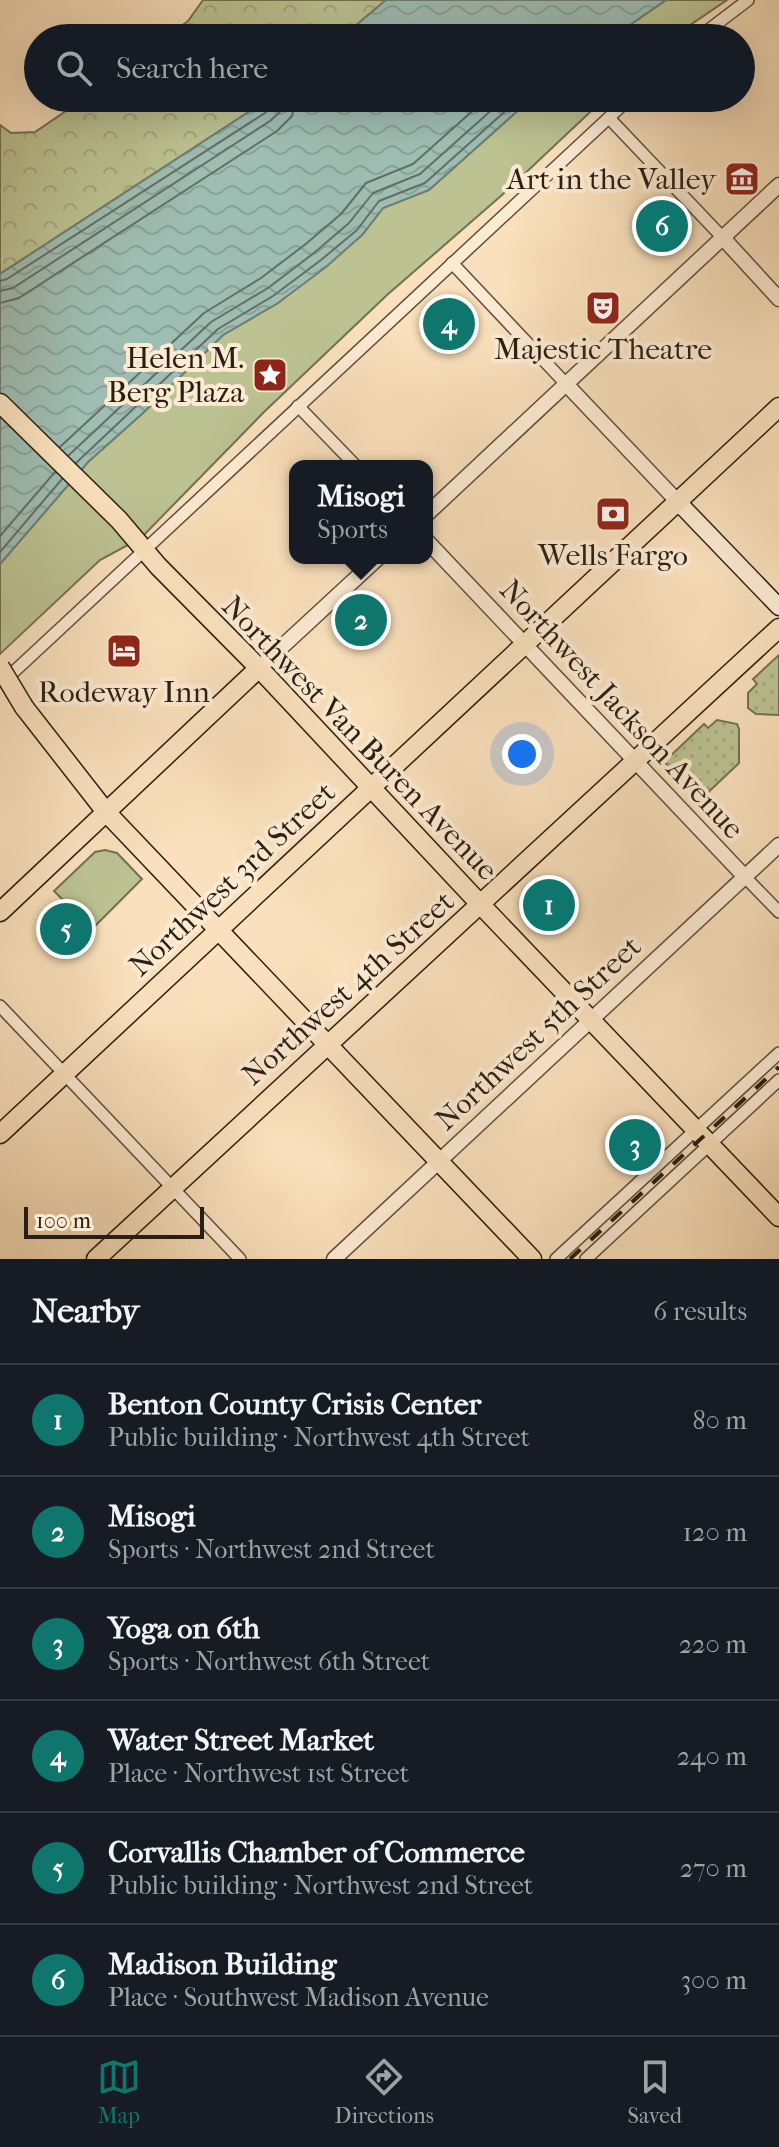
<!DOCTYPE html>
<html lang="en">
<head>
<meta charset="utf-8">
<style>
	:root { --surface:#171b24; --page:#242831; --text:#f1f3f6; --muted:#9ea1a6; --line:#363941; --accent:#0f766e }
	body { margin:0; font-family:"IM FELL French Canon",serif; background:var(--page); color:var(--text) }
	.scale { position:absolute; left:24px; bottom:20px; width:180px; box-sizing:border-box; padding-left:8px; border:4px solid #2a1f14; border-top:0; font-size:22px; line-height:28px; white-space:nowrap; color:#2a1f14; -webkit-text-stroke:6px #fcebd3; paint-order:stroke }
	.you { position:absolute; left:522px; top:754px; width:28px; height:28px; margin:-20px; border:6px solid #fff; border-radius:50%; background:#1a73e8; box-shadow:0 0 0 12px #1a73e833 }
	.badge { display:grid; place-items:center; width:52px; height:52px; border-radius:50%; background:var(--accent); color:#fff; font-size:26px; font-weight:700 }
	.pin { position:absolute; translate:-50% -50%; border:4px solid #fff; box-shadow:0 2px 8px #0006 }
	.popup { position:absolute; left:289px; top:460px; width:144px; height:104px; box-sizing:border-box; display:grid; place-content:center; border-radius:16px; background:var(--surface); filter:drop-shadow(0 2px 6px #0005); font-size:26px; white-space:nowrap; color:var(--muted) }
	.popup b { font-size:30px; color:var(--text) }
	.popup::after { content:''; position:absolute; left:50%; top:100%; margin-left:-16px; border:16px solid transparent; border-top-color:var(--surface) }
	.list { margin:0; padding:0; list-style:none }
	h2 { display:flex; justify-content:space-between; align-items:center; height:104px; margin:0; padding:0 32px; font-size:34px }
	h2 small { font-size:26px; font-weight:400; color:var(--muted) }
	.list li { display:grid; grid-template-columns:52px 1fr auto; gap:24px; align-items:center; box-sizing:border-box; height:112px; padding:0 32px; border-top:2px solid var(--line) }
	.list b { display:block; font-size:30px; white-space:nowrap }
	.list p { margin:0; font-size:26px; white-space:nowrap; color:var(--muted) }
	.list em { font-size:26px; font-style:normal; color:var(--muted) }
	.icon { flex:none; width:44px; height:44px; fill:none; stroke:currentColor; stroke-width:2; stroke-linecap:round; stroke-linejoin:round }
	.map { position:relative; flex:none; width:779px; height:1259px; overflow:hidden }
	.search { position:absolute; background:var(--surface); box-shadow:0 8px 32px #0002; left:24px; right:24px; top:24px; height:88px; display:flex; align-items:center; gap:20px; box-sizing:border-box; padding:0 28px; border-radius:44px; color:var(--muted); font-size:30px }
	.sheet { height:776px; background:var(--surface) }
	nav { display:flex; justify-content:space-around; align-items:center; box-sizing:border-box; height:112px; border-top:2px solid var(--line); background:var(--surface); font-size:22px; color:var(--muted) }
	nav a { display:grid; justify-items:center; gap:4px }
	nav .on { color:var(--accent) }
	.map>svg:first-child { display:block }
</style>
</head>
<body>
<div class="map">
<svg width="779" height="1259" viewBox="0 0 779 1259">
	<defs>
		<pattern id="grass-dots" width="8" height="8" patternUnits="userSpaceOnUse" patternTransform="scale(2)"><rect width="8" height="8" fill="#bcc292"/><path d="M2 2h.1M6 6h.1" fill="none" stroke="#a2a67d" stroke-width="1.8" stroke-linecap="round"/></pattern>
		<pattern id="forest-crowns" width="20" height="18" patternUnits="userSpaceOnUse" patternTransform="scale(2)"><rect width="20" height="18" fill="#bcc292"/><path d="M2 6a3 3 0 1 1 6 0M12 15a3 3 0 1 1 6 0" fill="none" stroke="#a2a67d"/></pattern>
		<pattern id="water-waves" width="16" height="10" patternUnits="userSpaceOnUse" patternTransform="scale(2)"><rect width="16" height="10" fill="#9ebdb3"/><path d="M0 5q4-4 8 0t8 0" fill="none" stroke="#88a299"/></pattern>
	</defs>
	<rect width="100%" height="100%" fill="#fae0bc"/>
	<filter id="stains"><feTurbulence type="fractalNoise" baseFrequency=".0025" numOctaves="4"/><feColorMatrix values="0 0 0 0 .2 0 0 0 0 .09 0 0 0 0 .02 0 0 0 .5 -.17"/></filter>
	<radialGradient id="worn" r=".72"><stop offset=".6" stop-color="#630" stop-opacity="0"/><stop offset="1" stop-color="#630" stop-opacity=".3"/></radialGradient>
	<g fill="url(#grass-dots)" stroke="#737053" stroke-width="2">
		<path d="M779,655V715L756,714L748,708V693L757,684L753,679Z"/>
		<path d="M717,720L737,724L739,729V763L700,800L664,762L704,724L708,728Z"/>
	</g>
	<g fill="url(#forest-crowns)" stroke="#737053" stroke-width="2">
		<path d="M203,0H386L341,38H165L188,21Z"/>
		<path d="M85,98H270L0,274V125L11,133L35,132Z"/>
	</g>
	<g fill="#bcc292" stroke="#737053" stroke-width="2">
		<path d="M666,0H727L671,38H611Z"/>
		<path d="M532,98H605L502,195L387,295L264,412L141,538L100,560L0,654V564L88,462L144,412L223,335L278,303L362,235L383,208L429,190Z"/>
		<path d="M105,850L117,853L142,879L92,929L54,891L95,852Z"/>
	</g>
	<g fill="url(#water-waves)" stroke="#707e73" stroke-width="2">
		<path d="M386,0H666L611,38H341Z"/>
		<path d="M270,98H532L429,190L383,208L362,235L326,267L278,303L223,335L144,412L88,462L0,564V274Z"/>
	</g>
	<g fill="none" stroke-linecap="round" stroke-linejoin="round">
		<g stroke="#646e64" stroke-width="2">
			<path d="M0,281L7,279L265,113L273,105L274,98"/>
			<path d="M0,291L13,288L270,121L282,110L284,98"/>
			<path d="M0,303L19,298L277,131L292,116L296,98"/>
			<path d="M60,447L204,313L261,278L307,243L341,214L366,183L413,164L487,98"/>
			<path d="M69,455L211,322L268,288L314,253L349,223L373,193L420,174L505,98"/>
			<path d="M76,463L218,329L273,296L321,260L357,230L379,201L425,183L520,98"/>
			<path d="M0,536L55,472"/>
			<path d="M0,552L62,479"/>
		</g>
		<defs>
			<g id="minor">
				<path d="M698,38L748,0"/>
				<path d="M609,118L723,238"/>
				<path d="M452,263L567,385"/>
				<path d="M298,406L356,466"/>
				<path d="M4,681L630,98"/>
				<path d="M745,877L779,912"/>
				<path d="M0,1006L240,1259"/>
				<path d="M556,1259L779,1053"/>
				<path d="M586,1259L779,1080"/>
			</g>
			<g id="tertiary">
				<path d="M723,238L779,299"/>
				<path d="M567,385L678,502"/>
				<path d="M427,514L779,185"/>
				<path d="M427,541L745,877"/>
				<path d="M259,668L378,558"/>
				<path d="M334,1259L779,845"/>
			</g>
			<path id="secondary" d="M678,502L779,607"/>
			<g id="primary">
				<path d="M481,905L779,1217"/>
				<path d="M327,1044L532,1259"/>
			</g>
			<g id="trunk">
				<path d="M0,403L119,520L158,566L259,668L481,905"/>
				<path d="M24,707L106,812L327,1044"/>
				<path d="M0,912L259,668"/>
				<path d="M0,1134L779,407"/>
				<path d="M96,1259L779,628"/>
			</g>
		</defs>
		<use href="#minor" stroke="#5e4f3e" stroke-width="14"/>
		<use href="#tertiary" stroke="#5e4f3e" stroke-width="17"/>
		<use href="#secondary" stroke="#2a1f14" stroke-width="19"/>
		<use href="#primary" stroke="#2a1f14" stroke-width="21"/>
		<use href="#trunk" stroke="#2a1f14" stroke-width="21"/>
		<use href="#minor" stroke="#fcebd3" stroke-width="11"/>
		<use href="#tertiary" stroke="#fcebd3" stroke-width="14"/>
		<use href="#secondary" stroke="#fcebd3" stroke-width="16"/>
		<use href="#primary" stroke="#fae0bc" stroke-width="18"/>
		<use href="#trunk" stroke="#fae0bc" stroke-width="18"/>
		<path stroke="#2a1f14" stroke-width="4" stroke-dasharray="14 14" stroke-linecap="butt" d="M570,1259L779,1067"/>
		<defs>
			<path id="trunk-bridge" d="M0,667L24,707"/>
		</defs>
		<use href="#trunk-bridge" stroke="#2a1f14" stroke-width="21" stroke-linecap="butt"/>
		<use href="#trunk-bridge" stroke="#fae0bc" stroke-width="18"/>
	</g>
	<defs>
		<symbol id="museum-square" viewBox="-11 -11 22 22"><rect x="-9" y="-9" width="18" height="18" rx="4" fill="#8f2418" stroke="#fcebd3"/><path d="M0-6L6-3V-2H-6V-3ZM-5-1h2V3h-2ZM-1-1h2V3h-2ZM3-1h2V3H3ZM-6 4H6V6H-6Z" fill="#fff"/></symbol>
		<symbol id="theatre-square" viewBox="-11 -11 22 22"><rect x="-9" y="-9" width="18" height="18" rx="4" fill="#8f2418" stroke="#fcebd3"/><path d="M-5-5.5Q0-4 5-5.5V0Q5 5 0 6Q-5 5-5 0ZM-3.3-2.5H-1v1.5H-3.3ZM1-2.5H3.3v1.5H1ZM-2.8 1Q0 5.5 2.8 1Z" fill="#fff"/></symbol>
		<symbol id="sight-square" viewBox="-11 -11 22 22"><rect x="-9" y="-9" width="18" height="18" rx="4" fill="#8f2418" stroke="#fcebd3"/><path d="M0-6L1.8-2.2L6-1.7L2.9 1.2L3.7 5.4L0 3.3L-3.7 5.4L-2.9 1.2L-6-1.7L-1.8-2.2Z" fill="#fff"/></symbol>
		<symbol id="bank-square" viewBox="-11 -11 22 22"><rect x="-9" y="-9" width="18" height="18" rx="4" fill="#8f2418" stroke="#fcebd3"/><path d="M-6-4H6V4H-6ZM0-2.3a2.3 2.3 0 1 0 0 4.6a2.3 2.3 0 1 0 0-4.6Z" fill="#fff"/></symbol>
		<symbol id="hotel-square" viewBox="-11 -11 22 22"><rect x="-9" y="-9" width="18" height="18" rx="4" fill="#8f2418" stroke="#fcebd3"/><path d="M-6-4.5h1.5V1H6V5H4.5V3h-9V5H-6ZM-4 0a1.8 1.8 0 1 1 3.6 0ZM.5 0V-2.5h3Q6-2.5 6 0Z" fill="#fff"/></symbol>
	</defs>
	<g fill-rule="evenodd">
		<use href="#museum-square" x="722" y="159" width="40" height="40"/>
		<use href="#theatre-square" x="583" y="288" width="40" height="40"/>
		<use href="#sight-square" x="250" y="355" width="40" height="40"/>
		<use href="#bank-square" x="593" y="494" width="40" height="40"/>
		<use href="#hotel-square" x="104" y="631" width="40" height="40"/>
	</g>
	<g text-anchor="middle" stroke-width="8" stroke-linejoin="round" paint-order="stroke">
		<g font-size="30" fill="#2a1f14" stroke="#fcebd3">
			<text x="716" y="189" text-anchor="end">Art in the Valley</text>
			<text x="603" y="359">Majestic Theatre</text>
			<text x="244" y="368" text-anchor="end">Helen M.<tspan x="244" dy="34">Berg Plaza</tspan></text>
			<text x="613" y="565">Wells Fargo</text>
			<text x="124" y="702">Rodeway Inn</text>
		</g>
		<g font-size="30" fill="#2a1f14" stroke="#fcebd3">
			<text transform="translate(622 709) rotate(47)" y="10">Northwest Jackson Avenue</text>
			<text transform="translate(360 738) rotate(46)" y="10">Northwest Van Buren Avenue</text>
			<text transform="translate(232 879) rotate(-43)" y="10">Northwest 3rd Street</text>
			<text transform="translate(348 988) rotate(-42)" y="10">Northwest 4th Street</text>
			<text transform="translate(538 1033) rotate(-43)" y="10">Northwest 5th Street</text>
		</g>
	</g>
	<rect width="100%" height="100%" filter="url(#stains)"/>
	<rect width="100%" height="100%" fill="url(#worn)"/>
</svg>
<div class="scale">100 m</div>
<div class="you"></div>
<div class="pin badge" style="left:549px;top:905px">1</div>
<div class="pin badge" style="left:361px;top:620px">2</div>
<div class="popup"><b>Misogi</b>Sports</div>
<div class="pin badge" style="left:635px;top:1145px">3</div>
<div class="pin badge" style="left:449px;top:324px">4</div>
<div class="pin badge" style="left:66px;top:929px">5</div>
<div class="pin badge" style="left:662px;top:226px">6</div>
<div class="search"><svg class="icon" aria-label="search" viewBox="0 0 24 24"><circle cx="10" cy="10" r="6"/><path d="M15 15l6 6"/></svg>Search here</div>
</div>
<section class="sheet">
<h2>Nearby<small>6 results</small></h2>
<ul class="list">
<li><span class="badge">1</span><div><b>Benton County Crisis Center</b><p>Public building · Northwest 4th Street</p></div><em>80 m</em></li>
<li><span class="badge">2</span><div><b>Misogi</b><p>Sports · Northwest 2nd Street</p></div><em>120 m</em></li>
<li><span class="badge">3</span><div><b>Yoga on 6th</b><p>Sports · Northwest 6th Street</p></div><em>220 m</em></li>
<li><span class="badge">4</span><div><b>Water Street Market</b><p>Place · Northwest 1st Street</p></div><em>240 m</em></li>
<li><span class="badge">5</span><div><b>Corvallis Chamber of Commerce</b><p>Public building · Northwest 2nd Street</p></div><em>270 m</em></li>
<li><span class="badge">6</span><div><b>Madison Building</b><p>Place · Southwest Madison Avenue</p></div><em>300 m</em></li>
</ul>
</section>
<nav>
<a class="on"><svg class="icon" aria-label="map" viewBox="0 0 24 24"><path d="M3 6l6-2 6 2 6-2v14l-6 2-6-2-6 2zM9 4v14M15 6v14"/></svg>Map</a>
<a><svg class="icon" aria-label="directions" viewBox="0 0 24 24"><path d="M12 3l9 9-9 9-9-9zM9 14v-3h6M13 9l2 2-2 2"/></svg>Directions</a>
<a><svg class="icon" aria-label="saved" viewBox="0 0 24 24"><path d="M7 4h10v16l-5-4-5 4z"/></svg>Saved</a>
</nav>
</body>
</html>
